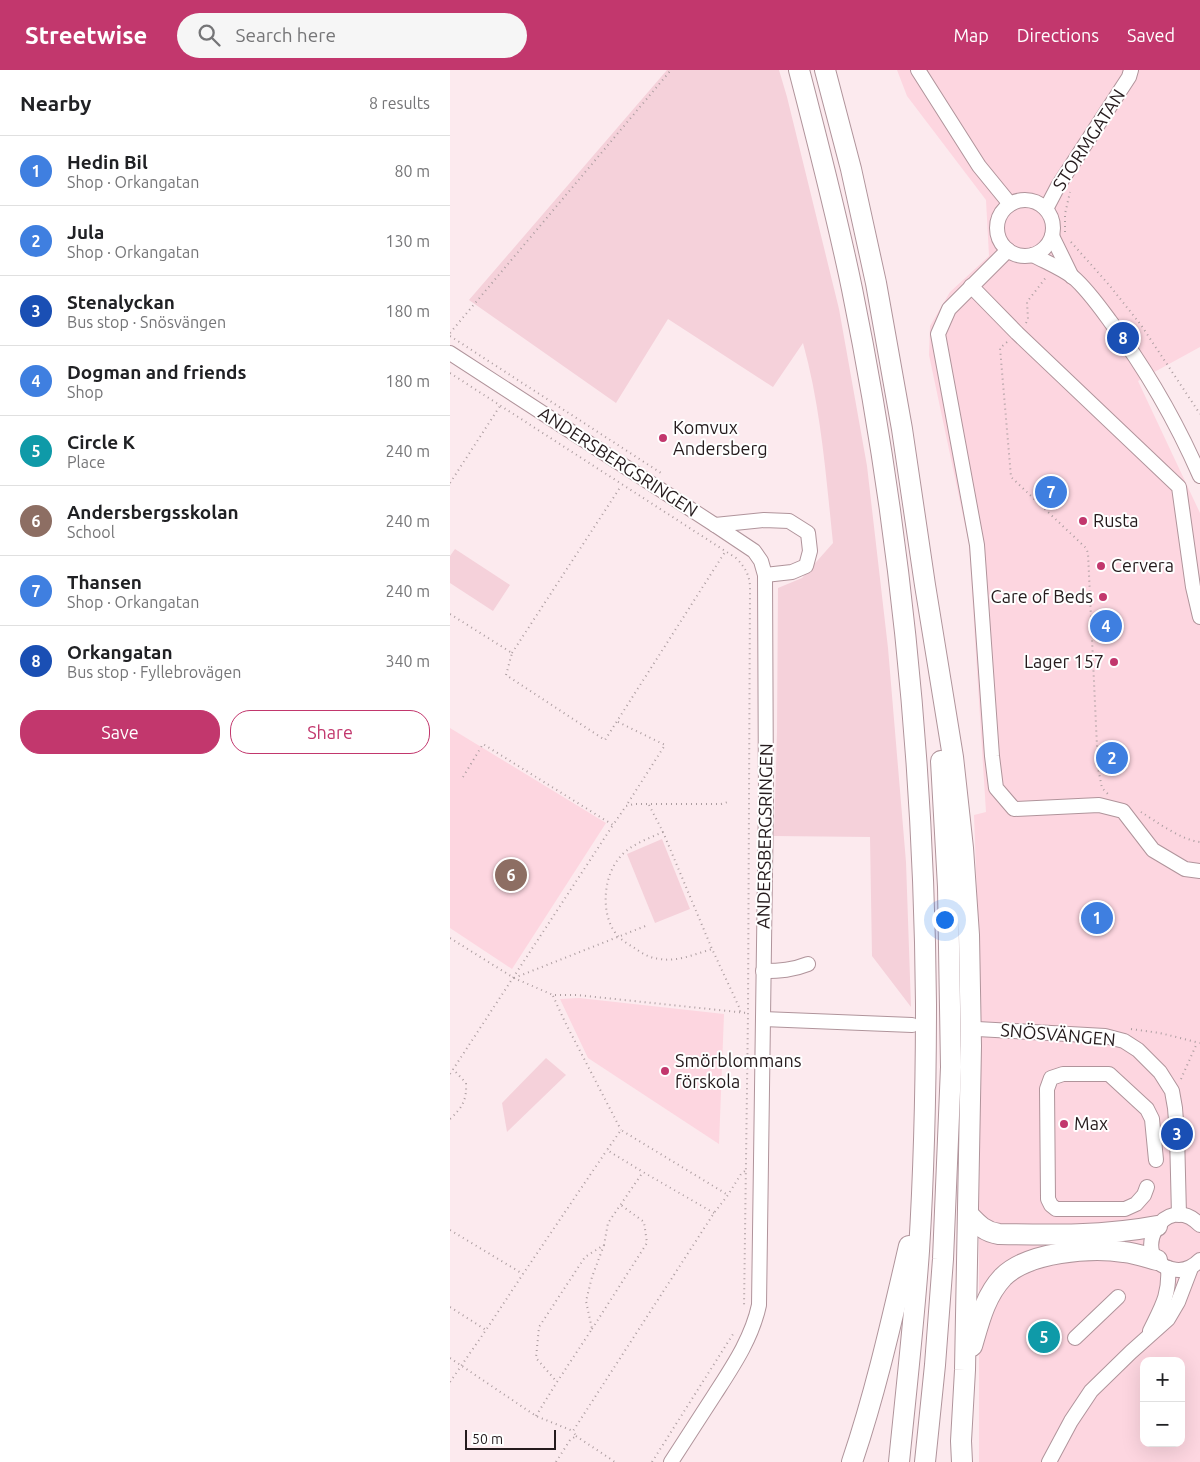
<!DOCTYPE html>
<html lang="en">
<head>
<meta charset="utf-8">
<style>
	:root { --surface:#fff; --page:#f6f6f6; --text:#202124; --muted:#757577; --line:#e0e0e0; --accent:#c2376d }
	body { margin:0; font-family:Ubuntu,sans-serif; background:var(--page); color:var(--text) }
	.controls { position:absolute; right:15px; bottom:15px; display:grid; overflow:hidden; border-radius:10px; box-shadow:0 5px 20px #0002 }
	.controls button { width:45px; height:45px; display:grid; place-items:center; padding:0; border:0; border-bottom:1px solid var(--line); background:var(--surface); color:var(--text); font:25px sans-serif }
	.scale { position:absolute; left:15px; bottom:12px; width:91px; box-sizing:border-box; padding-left:5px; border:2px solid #251b1d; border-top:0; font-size:14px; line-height:18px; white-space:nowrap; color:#251b1d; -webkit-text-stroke:4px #fff; paint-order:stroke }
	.you { position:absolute; left:494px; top:849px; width:18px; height:18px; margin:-12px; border:4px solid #fff; border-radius:50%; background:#1a73e8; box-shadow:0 0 0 8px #1a73e833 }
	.badge { display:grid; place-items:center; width:32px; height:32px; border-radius:50%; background:var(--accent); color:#fff; font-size:16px; font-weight:700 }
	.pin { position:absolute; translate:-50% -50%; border:2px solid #fff; box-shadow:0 1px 5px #0006 }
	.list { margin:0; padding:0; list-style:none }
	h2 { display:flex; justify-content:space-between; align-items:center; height:65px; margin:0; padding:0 20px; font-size:21px }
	h2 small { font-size:16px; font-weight:400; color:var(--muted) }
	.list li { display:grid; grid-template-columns:32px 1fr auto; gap:15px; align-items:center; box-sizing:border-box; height:70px; padding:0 20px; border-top:1px solid var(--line) }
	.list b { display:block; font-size:19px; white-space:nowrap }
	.list p { margin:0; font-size:16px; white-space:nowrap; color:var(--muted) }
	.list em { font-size:16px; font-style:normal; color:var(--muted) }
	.actions { display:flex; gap:10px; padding:15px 20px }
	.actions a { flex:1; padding:11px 0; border:1px solid var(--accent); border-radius:20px; text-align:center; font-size:18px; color:var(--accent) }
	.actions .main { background:var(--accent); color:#fff }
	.icon { flex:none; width:28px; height:28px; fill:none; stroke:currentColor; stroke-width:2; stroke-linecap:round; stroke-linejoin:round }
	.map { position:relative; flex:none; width:750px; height:1392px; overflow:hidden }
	header { display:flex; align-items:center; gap:30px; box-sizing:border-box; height:70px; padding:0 25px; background:var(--accent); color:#fff }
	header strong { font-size:24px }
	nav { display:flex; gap:28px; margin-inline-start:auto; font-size:18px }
	.search { width:350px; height:45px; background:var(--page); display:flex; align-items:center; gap:12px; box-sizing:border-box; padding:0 18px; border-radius:28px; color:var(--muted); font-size:19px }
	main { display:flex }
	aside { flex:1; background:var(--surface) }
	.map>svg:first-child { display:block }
</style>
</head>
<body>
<header>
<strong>Streetwise</strong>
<div class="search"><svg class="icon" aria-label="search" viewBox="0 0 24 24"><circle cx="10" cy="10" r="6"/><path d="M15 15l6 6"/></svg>Search here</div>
<nav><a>Map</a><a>Directions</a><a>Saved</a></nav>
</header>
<main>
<aside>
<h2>Nearby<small>8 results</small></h2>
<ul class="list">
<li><span class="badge" style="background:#3f7fe0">1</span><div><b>Hedin Bil</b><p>Shop · Orkangatan</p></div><em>80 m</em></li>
<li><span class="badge" style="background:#3f7fe0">2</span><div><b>Jula</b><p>Shop · Orkangatan</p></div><em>130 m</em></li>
<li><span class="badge" style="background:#1a4fb4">3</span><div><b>Stenalyckan</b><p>Bus stop · Snösvängen</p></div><em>180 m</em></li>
<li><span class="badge" style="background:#3f7fe0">4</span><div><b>Dogman and friends</b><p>Shop</p></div><em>180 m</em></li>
<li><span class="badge" style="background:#0f9aa8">5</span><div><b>Circle K</b><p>Place</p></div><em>240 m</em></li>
<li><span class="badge" style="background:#8d6e63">6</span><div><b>Andersbergsskolan</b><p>School</p></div><em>240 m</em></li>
<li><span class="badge" style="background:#3f7fe0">7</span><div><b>Thansen</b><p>Shop · Orkangatan</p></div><em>240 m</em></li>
<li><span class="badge" style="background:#1a4fb4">8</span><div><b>Orkangatan</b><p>Bus stop · Fyllebrovägen</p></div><em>340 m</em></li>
</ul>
<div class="actions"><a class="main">Save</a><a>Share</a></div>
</aside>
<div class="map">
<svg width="750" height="1392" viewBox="0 0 750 1392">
	<rect width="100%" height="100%" fill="#fceaee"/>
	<g fill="#fdd6e0" fill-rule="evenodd">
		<path d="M447,0H750V277L688,311L750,443V1392H529V1132L531,940L524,745L536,742L519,474L479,285L480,256L500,222L539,186L536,130L457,26ZM694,1291H731V1373H694Z"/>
		<path d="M0,658L156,753L62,899L0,858Z"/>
		<path d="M129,928L274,944L269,1074L138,988L110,929Z"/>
	</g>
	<g fill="#f5d1da">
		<path d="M217,0H329L337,27L389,239L417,396L438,578L456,792L461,937L422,886L420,767L324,766L327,662L328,518L352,508L383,473C376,406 371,338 353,273L323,317L218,249L166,333L19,230Z"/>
		<path d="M5,479L60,515L43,541L0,513V486Z"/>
		<path d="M212,769L240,839L205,853L177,784Z"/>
		<path d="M96,988L116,1005L57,1062L52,1033Z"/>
	</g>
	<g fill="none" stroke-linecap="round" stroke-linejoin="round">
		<defs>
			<g id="minor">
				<path d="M468,0L529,96L560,134"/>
				<circle cx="575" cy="158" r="28"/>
				<path d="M596,139L608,116L679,7L681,0"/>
				<path d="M602,166L622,207"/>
				<path d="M558,180L499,239L488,264L527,475L542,686L546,718L564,739L649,735L673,741L703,780L735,799L750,801"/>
				<path d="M583,185C596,192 611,198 623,207C637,219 649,236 660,251C696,299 726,351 750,406"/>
				<path d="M521,216L567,263L729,417L743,517L750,547"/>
				<path d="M0,283L265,455L304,481L311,491L315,505L316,731L309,1235C302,1268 283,1296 265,1324C250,1347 236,1369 221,1392"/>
				<path d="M265,455L314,450L339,451L358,463L360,481L356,496L342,502L315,505"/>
				<path d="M313,901C330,901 343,900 358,894"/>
				<path d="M313,949L462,955"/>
				<path d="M527,959L655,966L674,971L688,980L710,1002L722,1021L725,1038L727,1064L729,1145"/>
				<path d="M697,1117L694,1125L686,1134L675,1139H606L601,1135L598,1129L597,1019L601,1008L613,1004H659L697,1039L702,1049L706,1090"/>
				<path d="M750,1155C714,1118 677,1189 722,1199C733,1202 742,1198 750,1190"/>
				<path d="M700,1261C711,1238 720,1225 718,1198"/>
				<path d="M625,1268L668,1227"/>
				<path d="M599,1392L621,1351L641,1321L681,1282L718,1249L728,1232L741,1198"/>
			</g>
			<g id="highway">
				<path d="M349,0C368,73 387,146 402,219C450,454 474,694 476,934C476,1017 474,1099 469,1181C464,1252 456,1322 449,1392"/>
				<path d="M375,0L401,99L426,213L452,359L475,515L503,687L513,778L519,865L521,976L515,1300L511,1371L512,1392"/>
				<path d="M518,1144C528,1155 535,1162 549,1164C601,1165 655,1166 707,1156"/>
				<path d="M522,1276C529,1252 535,1226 553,1207C578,1182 640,1177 674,1182C685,1183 696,1187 707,1190"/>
				<path d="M402,1392C426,1321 442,1249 459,1176"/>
				<path d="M475,1392L485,1295L493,1189L501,997L498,817L491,691"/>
			</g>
		</defs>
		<use href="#minor" stroke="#b0949b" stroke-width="16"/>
		<use href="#highway" stroke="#b0949b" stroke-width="22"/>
		<g stroke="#ac9da0" stroke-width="2" stroke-dasharray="1 4" stroke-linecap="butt">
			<path d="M615,162V144L620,122"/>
			<path d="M621,172L660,216L691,255L750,344"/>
			<path d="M576,253L578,249L577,232L597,206"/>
			<path d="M0,263L221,0"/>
			<path d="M0,266L211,403"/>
			<path d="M557,272L550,278L561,407L636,478L638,483L648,698L652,718L658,724"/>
			<path d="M0,303L286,488C295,497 299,504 300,516L298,943L294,1238"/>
			<path d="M0,413L50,336"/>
			<path d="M0,544L62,583L56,605L155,670L275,482"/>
			<path d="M62,583L171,416"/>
			<path d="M168,652L215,675L176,736"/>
			<path d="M13,707L33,674L163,755L176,736L184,734H271L278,732"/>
			<path d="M199,735L213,762L262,879L290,939V943"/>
			<path d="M691,742C707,752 731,770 750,772"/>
			<path d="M213,762C198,769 181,774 170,787C153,806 150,845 167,865C172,871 180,875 186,879C193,884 200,888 210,889C228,892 245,884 262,879"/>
			<path d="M0,868L64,908L103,925H127L297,943"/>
			<path d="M64,908L198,855"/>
			<path d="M103,926L115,952L171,1060"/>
			<path d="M681,959L710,963L750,973"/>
			<path d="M0,1004L163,755"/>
			<path d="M731,1009L747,973"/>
			<path d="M0,1049C12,1038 17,1030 16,1013L3,999"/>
			<path d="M264,1143L193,1102L157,1080L171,1060L278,1125"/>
			<path d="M0,1160L73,1204"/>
			<path d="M154,1175L142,1207L136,1231L142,1259L107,1312L86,1288L89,1257L135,1187L154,1175L158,1153L193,1102"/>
			<path d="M0,1237L36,1260"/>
			<path d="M142,1259L197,1173L194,1152L171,1135"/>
			<path d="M0,1288L86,1346L123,1361"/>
			<path d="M0,1312L36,1260L73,1204L157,1080"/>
			<path d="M86,1346L107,1312"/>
			<path d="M126,1366L165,1392"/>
			<path d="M106,1392L120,1370L126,1366L123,1361L264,1143L278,1125L291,1104L295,1101"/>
			<path d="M202,1392L285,1261"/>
		</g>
		<use href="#minor" stroke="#fff" stroke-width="14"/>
		<use href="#highway" stroke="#fff" stroke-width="20"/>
	</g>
	<g fill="#c2376d" stroke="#fff" stroke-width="2">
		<circle cx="213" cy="368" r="5"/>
		<circle cx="633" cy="451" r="5"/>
		<circle cx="651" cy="496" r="5"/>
		<circle cx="653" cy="527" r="5"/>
		<circle cx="664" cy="592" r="5"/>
		<circle cx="215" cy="1001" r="5"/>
		<circle cx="614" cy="1054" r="5"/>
	</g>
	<g text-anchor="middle" stroke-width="4" stroke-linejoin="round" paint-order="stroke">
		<g font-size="18" fill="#251b1d" stroke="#fff">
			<text transform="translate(639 70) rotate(-57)" y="6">STORMGATAN</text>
			<text transform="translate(168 392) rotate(33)" y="6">ANDERSBERGSRINGEN</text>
			<text transform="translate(315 766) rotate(-89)" y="6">ANDERSBERGSRINGEN</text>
			<text transform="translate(608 965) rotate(5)" y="6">SNÖSVÄNGEN</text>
		</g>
		<g font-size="18" fill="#251b1d" stroke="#fff" text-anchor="start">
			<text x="223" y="364">Komvux<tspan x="223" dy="21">Andersberg</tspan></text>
			<text x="643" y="457">Rusta</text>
			<text x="661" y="502">Cervera</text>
			<text x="643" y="533" text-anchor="end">Care of Beds</text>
			<text x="654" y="598" text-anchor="end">Lager 157</text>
			<text x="225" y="997">Smörblommans<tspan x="225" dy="21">förskola</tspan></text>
			<text x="624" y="1060">Max</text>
		</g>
	</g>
</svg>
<div class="controls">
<button>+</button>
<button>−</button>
</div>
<div class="scale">50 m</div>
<div class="you"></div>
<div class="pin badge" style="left:647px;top:848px;background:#3f7fe0">1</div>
<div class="pin badge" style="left:662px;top:688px;background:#3f7fe0">2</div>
<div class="pin badge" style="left:727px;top:1064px;background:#1a4fb4">3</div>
<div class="pin badge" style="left:656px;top:556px;background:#3f7fe0">4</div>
<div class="pin badge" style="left:594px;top:1267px;background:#0f9aa8">5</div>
<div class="pin badge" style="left:61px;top:805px;background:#8d6e63">6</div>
<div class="pin badge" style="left:601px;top:422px;background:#3f7fe0">7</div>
<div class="pin badge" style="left:673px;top:268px;background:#1a4fb4">8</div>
</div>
</main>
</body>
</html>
